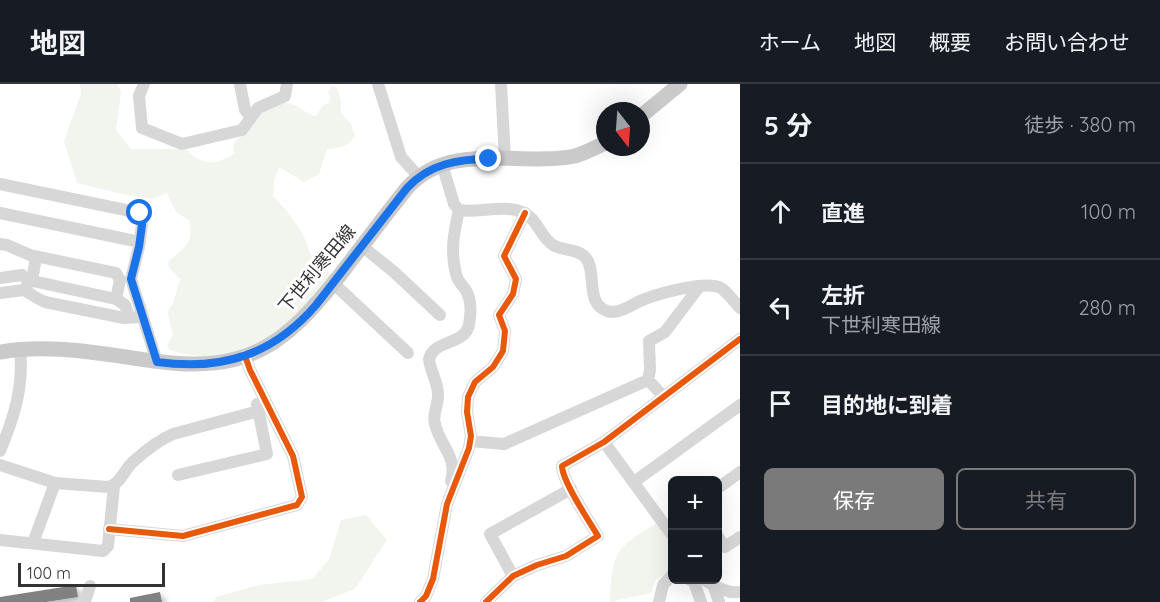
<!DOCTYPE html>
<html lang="ja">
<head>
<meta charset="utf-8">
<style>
	:root { --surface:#171b24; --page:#20242c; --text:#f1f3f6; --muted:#9ea1a6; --line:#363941; --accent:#7a7a7a }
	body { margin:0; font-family:Quicksand,"Noto Sans JP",sans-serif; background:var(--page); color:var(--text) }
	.controls { position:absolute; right:18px; bottom:18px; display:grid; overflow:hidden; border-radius:9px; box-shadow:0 6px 24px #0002 }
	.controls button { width:54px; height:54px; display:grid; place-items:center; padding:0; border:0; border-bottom:2px solid var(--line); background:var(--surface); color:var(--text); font:30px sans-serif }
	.compass { position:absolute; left:596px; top:18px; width:54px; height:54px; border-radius:50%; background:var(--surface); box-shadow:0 6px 24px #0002; rotate:163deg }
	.scale { position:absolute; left:18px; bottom:15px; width:147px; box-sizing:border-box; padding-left:6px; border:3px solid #333; border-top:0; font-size:16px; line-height:21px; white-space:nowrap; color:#333; -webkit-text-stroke:4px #fff; paint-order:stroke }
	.stop { position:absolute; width:18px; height:18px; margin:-14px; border:4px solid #1a73e8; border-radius:50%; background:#fff }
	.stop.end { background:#1a73e8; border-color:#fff; box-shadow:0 2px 6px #0008 }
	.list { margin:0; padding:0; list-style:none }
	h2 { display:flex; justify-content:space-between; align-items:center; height:78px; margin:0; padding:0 24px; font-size:26px }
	h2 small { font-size:20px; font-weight:400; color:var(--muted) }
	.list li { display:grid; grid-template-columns:39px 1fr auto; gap:18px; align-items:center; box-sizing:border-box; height:96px; padding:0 24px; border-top:2px solid var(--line) }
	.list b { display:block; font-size:22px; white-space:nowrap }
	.list p { margin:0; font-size:20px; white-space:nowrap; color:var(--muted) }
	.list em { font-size:20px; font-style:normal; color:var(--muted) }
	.actions { display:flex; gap:12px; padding:18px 24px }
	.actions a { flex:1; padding:14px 0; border:2px solid var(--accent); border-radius:9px; text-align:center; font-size:21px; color:var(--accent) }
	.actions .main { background:var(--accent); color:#fff }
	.icon { flex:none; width:33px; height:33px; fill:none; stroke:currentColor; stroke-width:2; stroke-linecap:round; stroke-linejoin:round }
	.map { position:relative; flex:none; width:740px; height:518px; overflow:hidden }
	header { display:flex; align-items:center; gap:36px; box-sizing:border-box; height:84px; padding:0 30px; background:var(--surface); border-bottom:2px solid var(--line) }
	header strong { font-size:28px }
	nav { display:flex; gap:33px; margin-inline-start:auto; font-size:21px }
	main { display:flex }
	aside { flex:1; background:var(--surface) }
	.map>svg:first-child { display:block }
</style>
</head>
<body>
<header>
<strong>地図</strong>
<nav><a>ホーム</a><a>地図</a><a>概要</a><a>お問い合わせ</a></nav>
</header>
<main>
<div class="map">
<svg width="740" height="518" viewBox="0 0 740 518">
	<defs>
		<filter id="shadow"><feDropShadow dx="4" dy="4" stdDeviation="3" flood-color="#0004"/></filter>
	</defs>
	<rect width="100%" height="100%" fill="#fff"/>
	<g fill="#f1f5ed">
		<path d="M80,0H117L121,8L116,46L131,65H186C202,82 215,81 234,70C231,54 241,54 250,45C253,42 252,40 254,36C259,27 276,19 286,19C298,19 306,31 316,32L323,21L329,19L330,13L328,8L332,2L337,4L341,17V29L351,40L355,52C348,63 340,64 327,65L319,90L304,98L279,83L274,97L273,112C290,130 304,146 310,170L323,177L331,191L318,219L248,268L209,273L183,270L170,266L167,261L173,251L168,231L169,224L173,220L180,195L169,184L168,178C185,161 193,164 190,137L176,128L167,109L152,115L122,110L77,99L64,57L81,10Z"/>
		<path d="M366,431L387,456L355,505L321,518H214L216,513L260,501L312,495L329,476L341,436Z"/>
		<path d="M665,434L672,444V485L655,497L651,509L610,518C612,460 620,463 665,434Z"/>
	</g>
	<g fill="#818181" filter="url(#shadow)">
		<path d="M76,501L78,513L46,518H0V513Z"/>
		<path d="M160,508L162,518H130V514Z"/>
	</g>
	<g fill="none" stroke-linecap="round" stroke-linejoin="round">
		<g stroke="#d7d7d7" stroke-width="12">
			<path d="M144,0L139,12L142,44L182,60L242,46L258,24L285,12L287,0"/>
			<path d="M240,0L245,26L250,32"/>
			<path d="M378,0L401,73L419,93"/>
			<path d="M501,0L505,75"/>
			<path d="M442,80L454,120L459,126C482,130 511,117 530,133C539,141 542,154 553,161C563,167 579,165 586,174C597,188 585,220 607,227C618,231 631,221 640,217C656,210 706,196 721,204C728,209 734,217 740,224"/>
			<path d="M0,100L140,129L142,141L139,163L131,195L157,278"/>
			<path d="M0,129L140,158"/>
			<path d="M0,160L7,161L30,171L116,189L120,196L116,215"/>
			<path d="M362,162L394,188L440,231"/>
			<path d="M36,173L33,191L28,196L116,215L125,221L129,233"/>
			<path d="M0,194L22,191L28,196L27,202"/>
			<path d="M333,199L408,269"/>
			<path d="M0,209L24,206L37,214L45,218L124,234L142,233"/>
			<path d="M648,296L650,286L649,257L665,248L699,203"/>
			<path d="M470,357L504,360L648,296L664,313"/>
			<path d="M604,358L672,451"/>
			<path d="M0,367C14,334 24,302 20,265"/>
			<path d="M0,381L55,399L108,403C121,400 124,385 134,377C145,367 159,356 173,350L259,327"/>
			<path d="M178,391L267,370L257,320"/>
			<path d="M451,397C458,373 440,362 435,340C432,330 438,322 438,312C439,300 430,287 429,275C434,255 464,262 469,241C471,230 472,215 465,205C461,200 457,196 456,190C450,167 454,148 459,126"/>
			<path d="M634,398L740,321"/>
			<path d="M718,404L740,388"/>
			<path d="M109,445L183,452L297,421L302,413L293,372L250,286L245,272"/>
			<path d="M718,453L725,463L740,453"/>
			<path d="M0,456L103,467L108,462L114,402"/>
			<path d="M33,459L55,399"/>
			<path d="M513,492L490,450L571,405"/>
			<path d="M690,496L694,498L701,518"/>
			<path d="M705,496C715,503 727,510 740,508"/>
			<path d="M714,503L719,518"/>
			<path d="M85,518L90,502"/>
			<path d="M420,518L426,512L433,495L447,420L469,364L471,352L467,328L468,313L475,298L493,283L503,267L505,247L499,231L513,210L516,195L504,172L525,129"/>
			<path d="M486,518L513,492L537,481L566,472L598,452C589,437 562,397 562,382L604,358L740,255"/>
			<path d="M659,518L663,501L672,491"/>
		</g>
		<g stroke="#cacaca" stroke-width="15">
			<path d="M641,32L680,0"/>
			<path d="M0,268C51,259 103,270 154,277C248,290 285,261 340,191C362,162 384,133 407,104C450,56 519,83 575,72C585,69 595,64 605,59"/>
		</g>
		<defs>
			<g id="cycleway">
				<path d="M109,445L183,452L297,421L302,413L293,372L250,286L245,272"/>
				<path d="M420,518L426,512L433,495L447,420L469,364L471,352L467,328L468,313L475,298L493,283L503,267L505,247L499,231L513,210L516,195L504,172L525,129"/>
				<path d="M486,518L513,492L537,481L566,472L598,452C589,437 562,397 562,382L604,358L740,255"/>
			</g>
		</defs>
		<use href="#cycleway" stroke="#fff" stroke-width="10"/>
		<use href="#cycleway" stroke="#e8590c" stroke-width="6"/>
	</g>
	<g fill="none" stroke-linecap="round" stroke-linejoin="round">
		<path stroke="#1a73e8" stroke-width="8" d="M140,129L142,141L139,163L131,195L157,278C222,287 273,271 316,221L407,104C429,80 458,75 489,75"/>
	</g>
	<g text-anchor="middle" stroke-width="6" stroke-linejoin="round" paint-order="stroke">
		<g font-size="18" fill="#333" stroke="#fff">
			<text transform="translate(317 185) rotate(-50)" y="6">下世利寒田線</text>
		</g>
	</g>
</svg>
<div class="controls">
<button>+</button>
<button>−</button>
</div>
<svg class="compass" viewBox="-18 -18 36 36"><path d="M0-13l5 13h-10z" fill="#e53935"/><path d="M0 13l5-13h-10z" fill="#9ea1a6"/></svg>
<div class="scale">100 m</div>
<div class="stop" style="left:140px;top:129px"></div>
<div class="stop end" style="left:489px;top:75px"></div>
</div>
<aside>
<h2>5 分<small>徒歩 · 380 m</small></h2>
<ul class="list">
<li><svg class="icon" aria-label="ahead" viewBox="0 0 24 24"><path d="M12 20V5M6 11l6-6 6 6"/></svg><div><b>直進</b></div><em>100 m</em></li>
<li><svg class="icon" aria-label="left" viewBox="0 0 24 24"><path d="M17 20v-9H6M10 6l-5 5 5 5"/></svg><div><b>左折</b><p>下世利寒田線</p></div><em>280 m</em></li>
<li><svg class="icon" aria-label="arrive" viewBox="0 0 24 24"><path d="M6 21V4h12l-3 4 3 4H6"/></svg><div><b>目的地に到着</b></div></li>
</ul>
<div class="actions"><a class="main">保存</a><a>共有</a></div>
</aside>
</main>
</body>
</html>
